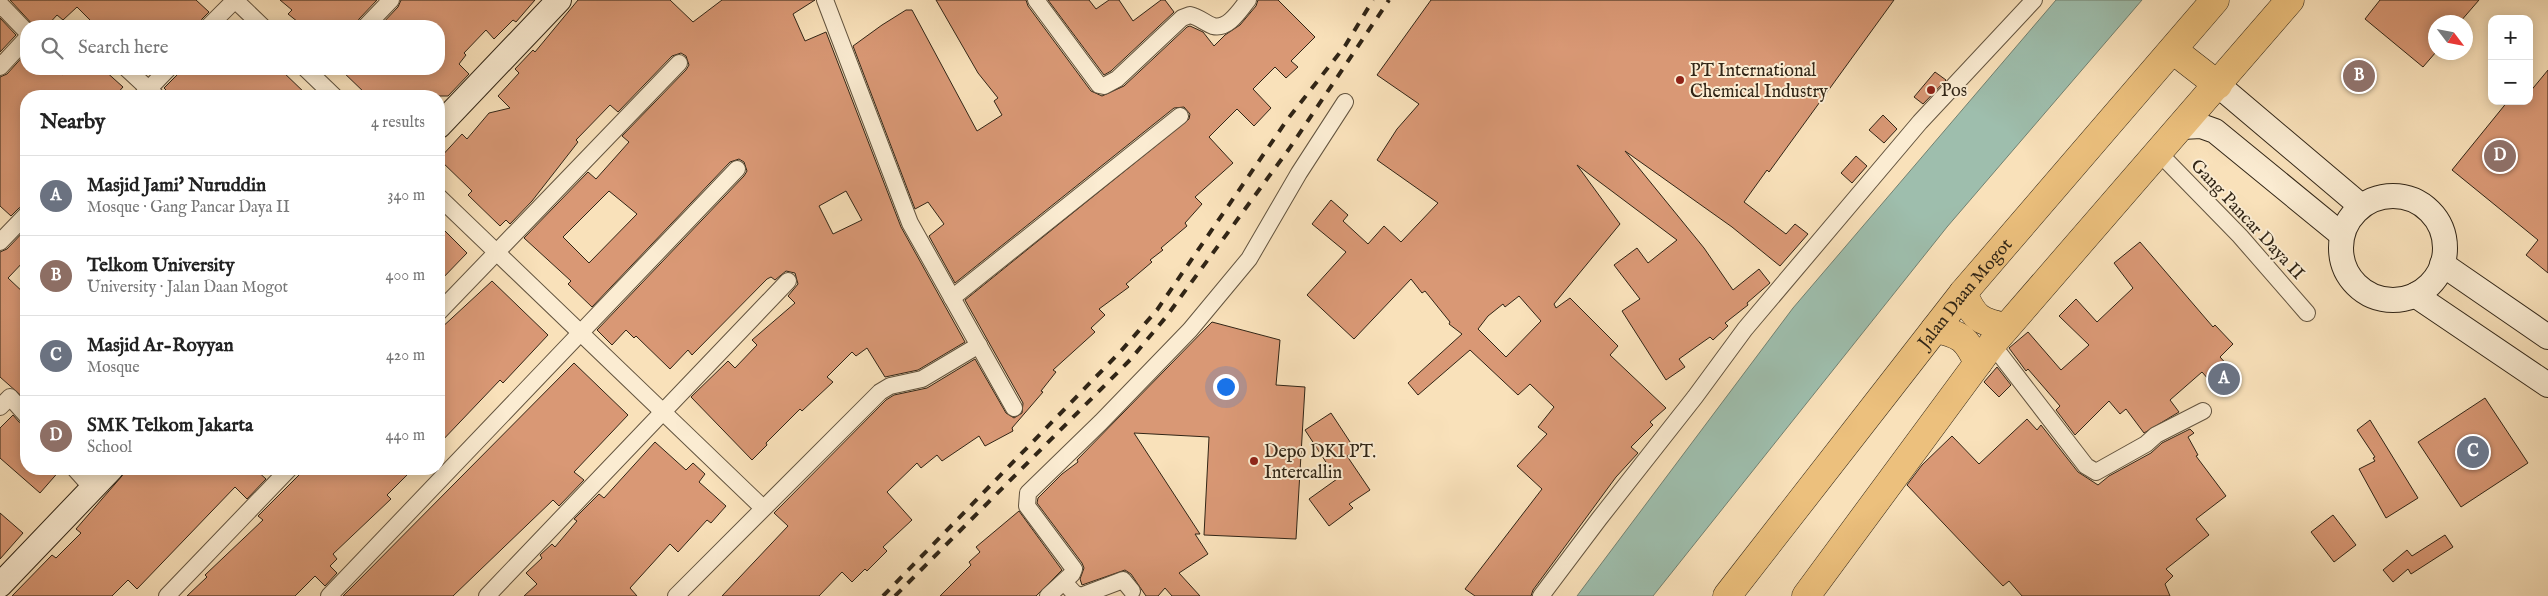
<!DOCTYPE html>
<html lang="en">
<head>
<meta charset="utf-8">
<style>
	:root { --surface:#fff; --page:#f2f2f2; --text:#222; --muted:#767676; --line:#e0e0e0; --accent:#7c3aed }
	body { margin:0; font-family:"IM FELL English",serif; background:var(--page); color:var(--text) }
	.controls { position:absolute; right:15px; top:15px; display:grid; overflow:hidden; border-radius:10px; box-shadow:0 2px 12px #0003 }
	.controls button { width:45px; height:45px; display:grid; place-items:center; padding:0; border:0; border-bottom:1px solid var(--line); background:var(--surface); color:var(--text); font:25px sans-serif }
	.compass { position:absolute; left:2428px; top:15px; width:45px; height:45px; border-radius:50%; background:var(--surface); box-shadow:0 2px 12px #0003; rotate:122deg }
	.you { position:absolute; left:1225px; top:386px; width:18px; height:18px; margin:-12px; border:4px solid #fff; border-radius:50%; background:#1a73e8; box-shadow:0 0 0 8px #1a73e833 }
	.badge { display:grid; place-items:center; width:32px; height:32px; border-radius:50%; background:var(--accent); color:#fff; font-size:16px; font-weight:700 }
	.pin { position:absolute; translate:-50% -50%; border:2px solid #fff; box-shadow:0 1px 5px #0006 }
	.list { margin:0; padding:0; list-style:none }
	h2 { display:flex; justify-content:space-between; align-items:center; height:65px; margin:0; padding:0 20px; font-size:21px }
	h2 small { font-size:16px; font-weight:400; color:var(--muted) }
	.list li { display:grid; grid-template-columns:32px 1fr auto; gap:15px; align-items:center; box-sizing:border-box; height:80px; padding:0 20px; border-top:1px solid var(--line) }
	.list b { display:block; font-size:19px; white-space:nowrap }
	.list p { margin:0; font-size:16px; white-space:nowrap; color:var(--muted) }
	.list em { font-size:16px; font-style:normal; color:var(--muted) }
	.icon { flex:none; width:28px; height:28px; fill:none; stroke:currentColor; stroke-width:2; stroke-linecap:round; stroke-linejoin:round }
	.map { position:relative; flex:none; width:2548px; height:596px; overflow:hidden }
	.search { position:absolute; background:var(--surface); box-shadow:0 2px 12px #0003; left:20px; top:20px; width:425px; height:55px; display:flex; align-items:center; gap:12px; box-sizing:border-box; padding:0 18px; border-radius:20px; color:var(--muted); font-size:19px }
	.panel { position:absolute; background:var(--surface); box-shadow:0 2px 12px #0003; left:20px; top:90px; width:425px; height:385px; border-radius:20px }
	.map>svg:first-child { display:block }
</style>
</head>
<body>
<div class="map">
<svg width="2548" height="596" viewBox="0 0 2548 596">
	<rect width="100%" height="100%" fill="#f9e1ba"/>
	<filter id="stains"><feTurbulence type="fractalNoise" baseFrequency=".004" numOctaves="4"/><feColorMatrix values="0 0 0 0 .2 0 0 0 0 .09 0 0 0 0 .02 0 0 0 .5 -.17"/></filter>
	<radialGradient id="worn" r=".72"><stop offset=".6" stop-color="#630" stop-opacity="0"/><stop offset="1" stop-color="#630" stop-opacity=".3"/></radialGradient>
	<path fill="#9ebead" stroke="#728171" d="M2056,0H2142L1947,227L1653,596H1577L1793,308Z"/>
	<g fill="#d99875" stroke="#312516" fill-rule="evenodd">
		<path d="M10,0H196L209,12L202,19L199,26H96L77,7L63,20L57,15L47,26H34Z"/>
		<path d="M280,0H377L359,19L356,26H303L288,14L292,10Z"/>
		<path d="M401,0H535L516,22L513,20L494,39L486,30L464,53L466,55L459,64L469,74L448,96H368L340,69H439V26H380L398,7Z"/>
		<path d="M578,0H670L693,22L722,0H815L793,14L805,41L826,32L901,227L965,342L918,370L885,377L867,348L856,356L852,352L827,377L833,382L802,411L800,409L766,443L767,445L752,460L691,397L728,361L735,368L757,345L752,340L795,303L788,296L798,284L795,273L786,271L775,280L771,277L767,279L692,355L688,350L670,369L636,336L634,338L626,330L612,345L597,330L744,176L747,171L744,162L739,159L730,162L592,307L568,284L571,281L524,238L588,172L596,179L629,142L622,136L686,70L689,65L686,56L681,53L672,56L618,112L610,105L576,140L578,142L532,201L510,224L506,220L500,226L468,195L472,191L439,159L462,134L467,139L489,113L510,108L498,96L519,73L515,69L533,50L535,52ZM609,191L637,214L589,263L563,237ZM846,191L862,220L833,234L819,206Z"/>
		<path d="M936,0H1026L1028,6L1091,91L1102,96L1124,86L1187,27L1190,26L1203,32L1214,46L1225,35L1240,25L1256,6L1258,0H1278L1315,37L1291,61L1298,67L1286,78L1275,67L1253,89L1271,108L1254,126L1237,109L1209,137L1233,163L1195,197L1202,204L1185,223L1187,226L1161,248L1163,250L1150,260L1152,262L1126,284L1129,287L1099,309L1105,315L1091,328L1095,332L1053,370L1056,372L1041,391L1043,392L1012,428L1013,431L985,446L979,436L942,461L937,455L921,468L917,463L887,492L912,520L883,547L887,551L867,571L865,569L852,582L842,572L819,596H722L788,526L774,513L886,400L894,395L927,388L975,359L1006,413L1014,418L1022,413L1023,403L965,300L1189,119L1190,114L1184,107L1174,108L955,283L929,236L944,224L928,202L915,209L853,46L882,25L906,10H912L977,131L1002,115L994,101L998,98L978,73Z"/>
		<path d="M1048,0H1089L1096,9L1109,0H1119L1133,21L1161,0H1165L1174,12L1111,71L1104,75Z"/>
		<path d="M1431,0H1894L1769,172L1767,170L1744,202L1786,234L1795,224L1808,234L1780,266L1732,227L1625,151L1704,248L1733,290L1759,269L1770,283L1747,303L1748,305L1725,323L1728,326L1713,340L1710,337L1679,359L1685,367L1666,380L1622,311L1640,299L1614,265L1637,248L1648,263L1677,240L1577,165L1620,224L1554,304L1556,308L1570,298L1618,346L1610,355L1666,408L1650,422L1653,425L1631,447L1638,453L1616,477L1533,590L1531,596H1475L1465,589L1542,489L1517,466L1547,434L1538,427L1554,407L1530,384L1518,395L1470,350L1418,395L1408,383L1462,334L1449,324L1450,322L1425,291L1422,293L1411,279L1354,339L1307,295L1346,252L1312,224L1331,200L1348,215L1343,221L1368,244L1384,226L1401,242L1438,203L1377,160L1397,129L1419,104L1377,75ZM1519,296L1541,321L1506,357L1478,329L1488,316L1503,304L1505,307Z"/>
		<path d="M2380,0H2479L2460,22H2436V52L2423,67L2365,19Z"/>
		<path d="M0,18L16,35L0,52Z"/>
		<path d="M26,53V69H56L63,75L69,69H103L123,87L115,96H26V205L19,208L11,216L0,206V77L7,74Z"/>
		<path d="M183,69H280L308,96H172L164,88Z"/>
		<path d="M2548,70V273L2526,255L2538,240L2452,170L2508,101H2529V93Z"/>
		<path d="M1935,72L1946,80L1923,104L1914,97Z"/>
		<path d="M1883,115L1897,129L1884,143L1869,130Z"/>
		<path d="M1856,156L1867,166L1852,183L1841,173Z"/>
		<path d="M439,225L467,253L439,282Z"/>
		<path d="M26,229V259L8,278L26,295V400L0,377V252L7,249Z"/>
		<path d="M2140,242L2213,327L2215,325L2233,344L2220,357L2241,380L2223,396L2202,372L2170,400L2179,412L2144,433L2126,409L2120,414L2109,401L2075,435L2056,410L2060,406L2028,369L2026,371L2009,348L2028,332L2061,370L2089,345L2059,316L2076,299L2097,322L2133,288L2114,263Z"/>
		<path d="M492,281L548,335L503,383L500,380L439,444V330Z"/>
		<path d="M1212,322L1280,340L1276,385L1305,387L1296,539L1204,535L1209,437L1134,433L1200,534H1195L1208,554L1179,573L1200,596H1172L1165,588L1158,596H1146L1131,574L1125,570L1082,585L1080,579L1084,568L1082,563L1037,503L1038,498L1062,474L1078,462L1077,460Z"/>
		<path d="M574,363L628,415L574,472L584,480L559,506L553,500L453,596H343Z"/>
		<path d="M1997,367L2011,385L1999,397L1984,382Z"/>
		<path d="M2485,398L2528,463L2461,507L2418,442Z"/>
		<path d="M1331,413L1356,451L1347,456L1370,490L1349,504L1353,508L1329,526L1309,499L1337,479L1305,430Z"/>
		<path d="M13,415L19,422L26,425V469H61L40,493L0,458V428Z"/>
		<path d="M2027,419L2037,430L2041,425L2078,472L2098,485L2109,476L2151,453L2162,443L2190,429L2194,433L2188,437L2198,455L2196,456L2226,496L2196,519L2209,535L2166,569L2173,576L2165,584L2170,596H2022L2009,581L2003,586L1907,485L1922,465L1952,436L1979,464Z"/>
		<path d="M2370,420L2418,498L2386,518L2359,469L2375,461L2373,458L2375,457L2357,430Z"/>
		<path d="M655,442L686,470L693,463L705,474L699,482L726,506L711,523L707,520L678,552L670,544L630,588L637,596H524L537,584L526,573L542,558L540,555L552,544L555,547L577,521L574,519L599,494L604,498Z"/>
		<path d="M128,469H255L266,479L247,499L235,487L137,589L128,580L112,596H12L52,555L56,558L81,533L76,529Z"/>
		<path d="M305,469H413L387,495L391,499L333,554L337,559L330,566L337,573L325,586L315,576L295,596H187L207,577L205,575L263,520L258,516Z"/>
		<path d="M1019,511L1062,570L1036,596H940L971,565L969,562L980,552L976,547Z"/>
		<path d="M0,513L23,533L0,559Z"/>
		<path d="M2333,515L2356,545L2334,562L2311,532Z"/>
		<path d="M2445,535L2453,547L2411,574L2408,569L2393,582L2383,570L2407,550L2412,556Z"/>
	</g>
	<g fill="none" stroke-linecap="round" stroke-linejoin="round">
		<defs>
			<g id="street">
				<path d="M235,0L262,26"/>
				<path d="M825,0L910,223L1014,408"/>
				<path d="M1036,0L1099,85L1104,86L1117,79L1182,18L1190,15C1199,17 1205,23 1213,26C1228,30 1240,10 1248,0"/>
				<path d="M0,4L26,31"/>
				<path d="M209,26L235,0"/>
				<path d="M366,26L391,0"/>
				<path d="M0,67L26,39"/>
				<path d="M127,69L156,96"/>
				<path d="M306,69L334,96"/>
				<path d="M142,96L168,69"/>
				<path d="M2159,153L2240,236L2307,313"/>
				<path d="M439,197L763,508"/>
				<path d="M0,242L26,215"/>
				<path d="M952,298L1180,116"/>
				<path d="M439,312L679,63"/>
				<path d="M1992,344L2086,466L2096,472L2146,444L2156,435L2203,411"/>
				<path d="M0,407L10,397L26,415"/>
				<path d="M75,469L92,488"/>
				<path d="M1064,582L1074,593L1081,596L1123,580L1132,591"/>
				<path d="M167,596L289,469"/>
				<path d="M329,596L737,169"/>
				<path d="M487,596L788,281"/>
				<path d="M676,596L880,392L890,386L922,379L979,345"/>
				<path d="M1048,596L1072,574L1074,569L1027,506L1028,493L1101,422L1190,330L1249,259L1299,173L1345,102"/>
				<path d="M1541,596L1599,519L1695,397L1745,329L1920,122L2034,0"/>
			</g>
			<g id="secondary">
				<path d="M2218,85L2361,206"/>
				<path d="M439,126L559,0"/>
				<path d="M2182,127L2201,126L2215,131L2342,235"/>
				<circle cx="2393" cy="248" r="52"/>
				<path d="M2442,264L2548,337"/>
				<path d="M2415,295L2548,385"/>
				<path d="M0,585L111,469"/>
			</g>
			<g id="highway">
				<path d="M2173,50L2218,85"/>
				<path d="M1963,293C1974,318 1980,322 2006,327"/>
				<path d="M1935,329C1961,334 1967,339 1978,363"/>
				<path id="s1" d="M1727,596L1963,293L2215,0"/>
				<path d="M1806,596L1992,344L2290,0"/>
			</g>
		</defs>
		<use href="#street" stroke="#63543f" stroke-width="18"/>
		<use href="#secondary" stroke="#312516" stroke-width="26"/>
		<use href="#highway" stroke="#312516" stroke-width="29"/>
		<use href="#street" stroke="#fbecd2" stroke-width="16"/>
		<use href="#secondary" stroke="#fbecd2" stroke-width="24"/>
		<use href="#highway" stroke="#ecc07d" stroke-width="28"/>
		<g stroke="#312516" stroke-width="4" stroke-dasharray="9 9" stroke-linecap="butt">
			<path d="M883,596L1121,351L1157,310L1287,120L1345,46L1373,0"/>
			<path d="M895,596L1130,360L1166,317L1289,149L1389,0"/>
		</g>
	</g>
	<g fill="#8f2418" stroke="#fbecd2" stroke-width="2">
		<circle cx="1680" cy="80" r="5"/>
		<circle cx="1931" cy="90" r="5"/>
		<circle cx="1254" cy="461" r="5"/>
	</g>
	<g text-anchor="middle" stroke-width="4" stroke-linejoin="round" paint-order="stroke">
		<g font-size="18" fill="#312516" stroke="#fbecd2" text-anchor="start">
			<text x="1690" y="76">PT International<tspan x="1690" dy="21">Chemical Industry</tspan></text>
			<text x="1941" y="96">Pos</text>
			<text x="1264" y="457">Depo DKI PT.<tspan x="1264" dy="21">Intercallin</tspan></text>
		</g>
		<g font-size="18" fill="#312516" stroke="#fbecd2">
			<text transform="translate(2248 219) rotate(47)" y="6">Gang Pancar Daya II</text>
			<text dy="6" stroke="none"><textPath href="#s1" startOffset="385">Jalan Daan Mogot</textPath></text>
		</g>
	</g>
	<rect width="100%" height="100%" filter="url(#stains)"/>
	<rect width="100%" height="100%" fill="url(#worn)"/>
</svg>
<div class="controls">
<button>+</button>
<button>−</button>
</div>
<svg class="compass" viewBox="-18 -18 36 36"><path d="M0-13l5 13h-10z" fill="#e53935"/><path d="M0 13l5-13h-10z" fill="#767676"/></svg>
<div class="you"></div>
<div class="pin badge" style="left:2224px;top:379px;background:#6b7280">A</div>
<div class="pin badge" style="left:2359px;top:76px;background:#8d6e63">B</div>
<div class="pin badge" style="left:2473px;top:452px;background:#6b7280">C</div>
<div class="pin badge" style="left:2500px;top:156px;background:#8d6e63">D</div>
<div class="search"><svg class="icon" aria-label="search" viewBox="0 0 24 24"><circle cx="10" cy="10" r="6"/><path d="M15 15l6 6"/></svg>Search here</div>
<section class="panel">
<h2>Nearby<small>4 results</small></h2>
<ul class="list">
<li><span class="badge" style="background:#6b7280">A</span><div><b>Masjid Jami' Nuruddin</b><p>Mosque · Gang Pancar Daya II</p></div><em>340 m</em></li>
<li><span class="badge" style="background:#8d6e63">B</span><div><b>Telkom University</b><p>University · Jalan Daan Mogot</p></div><em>400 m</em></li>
<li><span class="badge" style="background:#6b7280">C</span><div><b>Masjid Ar-Royyan</b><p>Mosque</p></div><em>420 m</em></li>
<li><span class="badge" style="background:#8d6e63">D</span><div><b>SMK Telkom Jakarta</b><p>School</p></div><em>440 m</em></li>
</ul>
</section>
</div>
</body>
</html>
